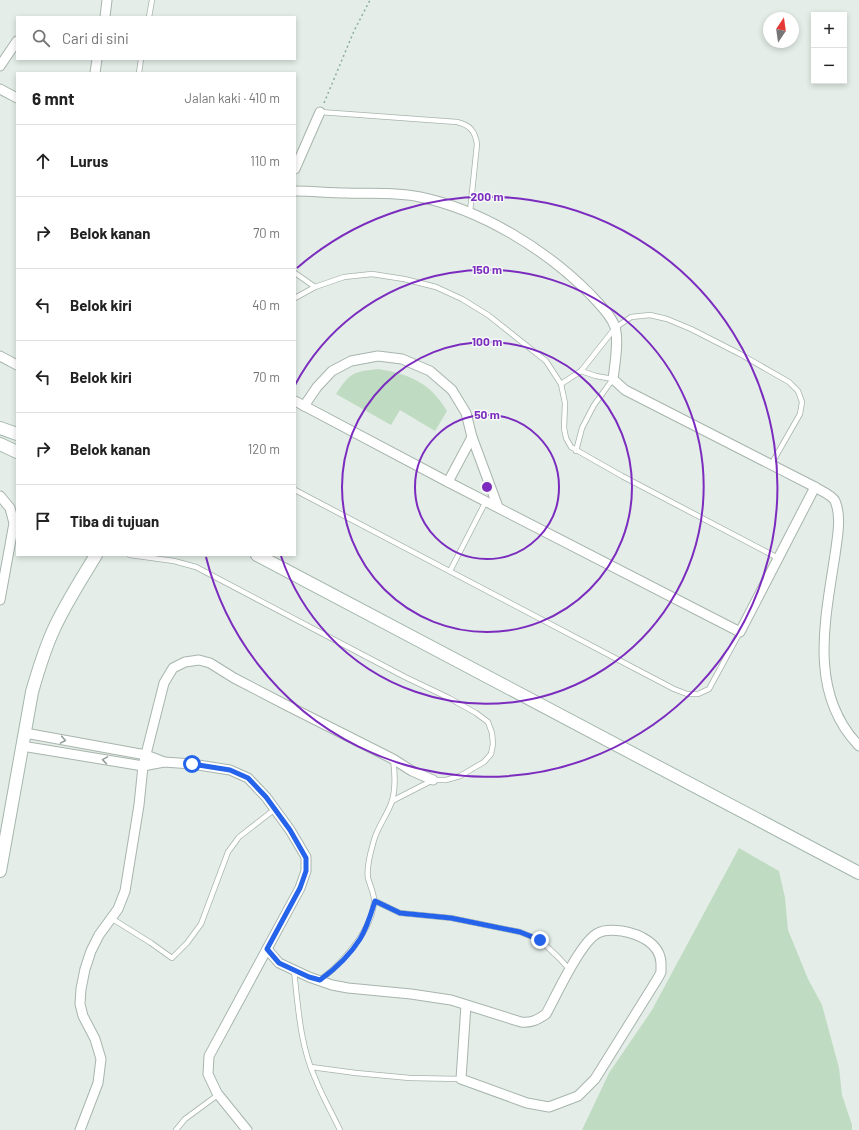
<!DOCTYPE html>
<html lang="id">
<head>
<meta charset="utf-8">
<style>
	:root { --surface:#fff; --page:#f2f2f2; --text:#222; --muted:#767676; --line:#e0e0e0 }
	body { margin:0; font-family:Barlow,sans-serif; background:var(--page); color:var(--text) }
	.controls { position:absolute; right:12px; top:12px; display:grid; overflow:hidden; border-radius:0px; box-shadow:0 2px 6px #0003 }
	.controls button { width:36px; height:36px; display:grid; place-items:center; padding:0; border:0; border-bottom:1px solid var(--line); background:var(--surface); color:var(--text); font:20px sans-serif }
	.compass { position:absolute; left:763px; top:12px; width:36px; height:36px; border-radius:50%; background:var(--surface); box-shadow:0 2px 6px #0003; rotate:13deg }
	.stop { position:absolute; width:12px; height:12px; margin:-9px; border:3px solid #2563eb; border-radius:50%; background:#fff }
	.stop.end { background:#2563eb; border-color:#fff; box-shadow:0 1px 4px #0008 }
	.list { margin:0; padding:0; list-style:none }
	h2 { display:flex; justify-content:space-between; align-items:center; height:52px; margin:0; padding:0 16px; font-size:17px }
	h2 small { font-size:13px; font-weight:400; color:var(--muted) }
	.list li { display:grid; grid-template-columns:26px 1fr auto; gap:12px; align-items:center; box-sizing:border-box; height:72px; padding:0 16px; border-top:1px solid var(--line) }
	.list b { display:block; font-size:15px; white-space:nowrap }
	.list em { font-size:13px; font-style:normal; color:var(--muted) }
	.icon { flex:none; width:22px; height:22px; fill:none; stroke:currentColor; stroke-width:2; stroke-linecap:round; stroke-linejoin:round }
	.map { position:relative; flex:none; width:859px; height:1130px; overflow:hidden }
	.search { position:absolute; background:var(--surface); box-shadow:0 2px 6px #0003; left:16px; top:16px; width:280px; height:44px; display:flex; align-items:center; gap:10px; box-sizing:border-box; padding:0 14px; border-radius:0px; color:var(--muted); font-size:15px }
	.panel { position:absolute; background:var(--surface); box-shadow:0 2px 6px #0003; left:16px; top:72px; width:280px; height:484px; border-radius:0px }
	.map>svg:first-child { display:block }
</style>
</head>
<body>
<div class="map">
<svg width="859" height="1130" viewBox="0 0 859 1130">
	<rect width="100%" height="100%" fill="#e4ede7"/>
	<g fill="#bfdcc2">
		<path d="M379,369C411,375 429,382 447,411L435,431L400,410L391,425L336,394C351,372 352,372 379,369Z"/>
		<path d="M739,848L779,871L785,898L788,930L808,979L822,1005L839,1068L842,1095L852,1125V1130H582L609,1073L652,1010Z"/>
	</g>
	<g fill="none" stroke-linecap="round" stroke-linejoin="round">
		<defs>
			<g id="lane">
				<path d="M149,17L152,0"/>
				<path d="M139,73L141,59"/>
				<path d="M320,112L457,122C470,125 475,131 477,144L470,212"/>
				<path d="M295,273L315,287"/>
				<path d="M295,298L315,287L344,277L372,274L404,279L436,287L462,299L488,315L546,361L561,384L565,403L564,428L566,438L571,447L622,476L778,558"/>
				<path d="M561,384L581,371L615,328L631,317L650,315L667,319L691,329L740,354L789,382L798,391L802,402L800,414L772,463"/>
				<path d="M576,451L582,428L594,405L613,379L596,376L581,371"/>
				<path d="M295,490L674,689L687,694H698L709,689L740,632"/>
				<path d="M130,555L174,561L196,567L405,677L449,698L476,713L488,722L492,733L493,744L491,754L484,762L460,776L446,780H433L392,801"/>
				<path d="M450,571L486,501"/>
				<path d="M375,901L400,913L451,918L520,932L540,940L559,958L570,970"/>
				<path d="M111,918L151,943L172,958L187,943L201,924L228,852L239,837L275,809"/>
				<path d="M294,970C298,1006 300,1045 315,1078C322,1096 332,1113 340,1130"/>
				<path d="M320,980C342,964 372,930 374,902C375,895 370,886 368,878C366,866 371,851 374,840C378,826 388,814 392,801C396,787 395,773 393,759"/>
				<path d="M311,1067L356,1073L410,1078L461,1079"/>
				<path d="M176,1130L185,1119L219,1094"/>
			</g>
			<g id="street">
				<path d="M105,17L107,0"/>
				<path d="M0,66L17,41"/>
				<path d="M95,73L97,59"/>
				<path d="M0,89L17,98"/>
				<path d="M295,169L320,112"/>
				<path d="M295,191C312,191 329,193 347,193C371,194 396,192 420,197C482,210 547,250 591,295C600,305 611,315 615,327C619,341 615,363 613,379L625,390L815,487L740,632L448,482L295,401"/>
				<path d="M0,356L17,365"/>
				<path d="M304,406L317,387L332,371L351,361L378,356L402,359L430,371L452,390L466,413L472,437L498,507"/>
				<path d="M448,482L472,437"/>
				<path d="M815,487C821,491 832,495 835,501C842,517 837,539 835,555C825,621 808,693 859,746"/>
				<path d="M0,496L10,508L14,523L0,600"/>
				<path d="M25,733L146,755L164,762"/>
				<path d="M22,746L143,766L164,762L192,764L230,770L248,778L266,797L290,830L306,857V871L300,888L209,1056L208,1074L217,1093L247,1130"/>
				<path d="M267,949L279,963L309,977L332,985L348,988L411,994L451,1000L521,1022C532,1023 537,1020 546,1014C556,996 581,941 598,933C605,929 615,930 622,931C639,934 660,943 661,963C661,966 661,970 661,972C659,977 656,981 653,986L595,1079L578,1096L549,1107L527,1103L461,1079L466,1005"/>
				<path d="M80,1130L98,1083L101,1059L95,1039L83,1016L80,1004L81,989L85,969L91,951L99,935L118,909L125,891L139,805L143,766L164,683L173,668L185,662L199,660L210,663L234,678L286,705L393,759L412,771L433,780"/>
			</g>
			<g id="secondary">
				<path d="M0,428L17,434"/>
				<path d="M0,444L17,452"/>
				<path d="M257,555L859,873"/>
				<path d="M0,871L32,692C38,671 44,651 53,631C65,604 81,580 96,555"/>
			</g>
		</defs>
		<use href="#lane" stroke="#a7b5ad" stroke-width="6"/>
		<use href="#street" stroke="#a7b5ad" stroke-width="11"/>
		<use href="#secondary" stroke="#a4b7ad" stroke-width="14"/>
		<path stroke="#88ad9a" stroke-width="1.5" stroke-dasharray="2 3" stroke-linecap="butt" d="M324,103L354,31L370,0"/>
		<use href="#lane" stroke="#fff" stroke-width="4.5"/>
		<use href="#street" stroke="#fff" stroke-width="9"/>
		<use href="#secondary" stroke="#fff" stroke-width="12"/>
	</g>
	<defs><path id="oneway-chevron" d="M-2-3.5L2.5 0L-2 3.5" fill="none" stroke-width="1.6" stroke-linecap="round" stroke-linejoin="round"/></defs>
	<g stroke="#929e98">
		<use href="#oneway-chevron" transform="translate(63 740) rotate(10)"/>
		<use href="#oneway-chevron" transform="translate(105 760) rotate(-171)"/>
	</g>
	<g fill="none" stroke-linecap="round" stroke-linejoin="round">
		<path stroke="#2563eb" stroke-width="5" d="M192,764L230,770L248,778L266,797L290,830L306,858V871L300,888L267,949L279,963L309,977L320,980C335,969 350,955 360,939C367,928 371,914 375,901L400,913L451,918L520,932L540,940"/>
	</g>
	<g fill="none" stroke="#7b2cbf" stroke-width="2">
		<circle cx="487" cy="487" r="72"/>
		<circle cx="487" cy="487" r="145"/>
		<path d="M295 385A217 217 0 1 1 281 556"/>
		<path d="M297 268A290 290 0 1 1 206 557"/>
	</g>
	<circle cx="487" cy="487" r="6" fill="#7b2cbf" stroke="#f5f9f6" stroke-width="2"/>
	<g font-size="12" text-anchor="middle" font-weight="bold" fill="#7b2cbf" stroke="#f5f9f6" stroke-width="3" stroke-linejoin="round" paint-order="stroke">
		<text x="487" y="201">200 m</text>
		<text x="487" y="274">150 m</text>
		<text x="487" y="346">100 m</text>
		<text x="487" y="419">50 m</text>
	</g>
</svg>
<div class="controls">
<button>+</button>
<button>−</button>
</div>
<svg class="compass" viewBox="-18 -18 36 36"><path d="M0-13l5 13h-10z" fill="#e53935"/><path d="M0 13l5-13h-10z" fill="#767676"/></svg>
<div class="stop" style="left:192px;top:764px"></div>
<div class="stop end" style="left:540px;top:940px"></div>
<div class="search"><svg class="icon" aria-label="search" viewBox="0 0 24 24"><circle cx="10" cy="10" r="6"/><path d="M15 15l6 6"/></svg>Cari di sini</div>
<section class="panel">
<h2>6 mnt<small>Jalan kaki · 410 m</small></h2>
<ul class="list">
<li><svg class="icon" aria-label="ahead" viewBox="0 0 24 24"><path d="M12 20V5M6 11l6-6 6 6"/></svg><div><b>Lurus</b></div><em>110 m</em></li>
<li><svg class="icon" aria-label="right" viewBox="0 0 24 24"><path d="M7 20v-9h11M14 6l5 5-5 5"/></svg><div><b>Belok kanan</b></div><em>70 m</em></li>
<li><svg class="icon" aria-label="left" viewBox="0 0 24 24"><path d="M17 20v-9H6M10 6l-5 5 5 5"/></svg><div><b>Belok kiri</b></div><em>40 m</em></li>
<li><svg class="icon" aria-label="left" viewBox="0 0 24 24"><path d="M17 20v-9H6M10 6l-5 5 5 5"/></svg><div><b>Belok kiri</b></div><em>70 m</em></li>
<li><svg class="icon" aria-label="right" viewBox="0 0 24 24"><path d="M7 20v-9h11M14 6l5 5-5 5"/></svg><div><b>Belok kanan</b></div><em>120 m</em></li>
<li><svg class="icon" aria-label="arrive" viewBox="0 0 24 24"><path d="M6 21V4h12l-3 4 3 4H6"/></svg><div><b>Tiba di tujuan</b></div></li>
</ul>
</section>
</div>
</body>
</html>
